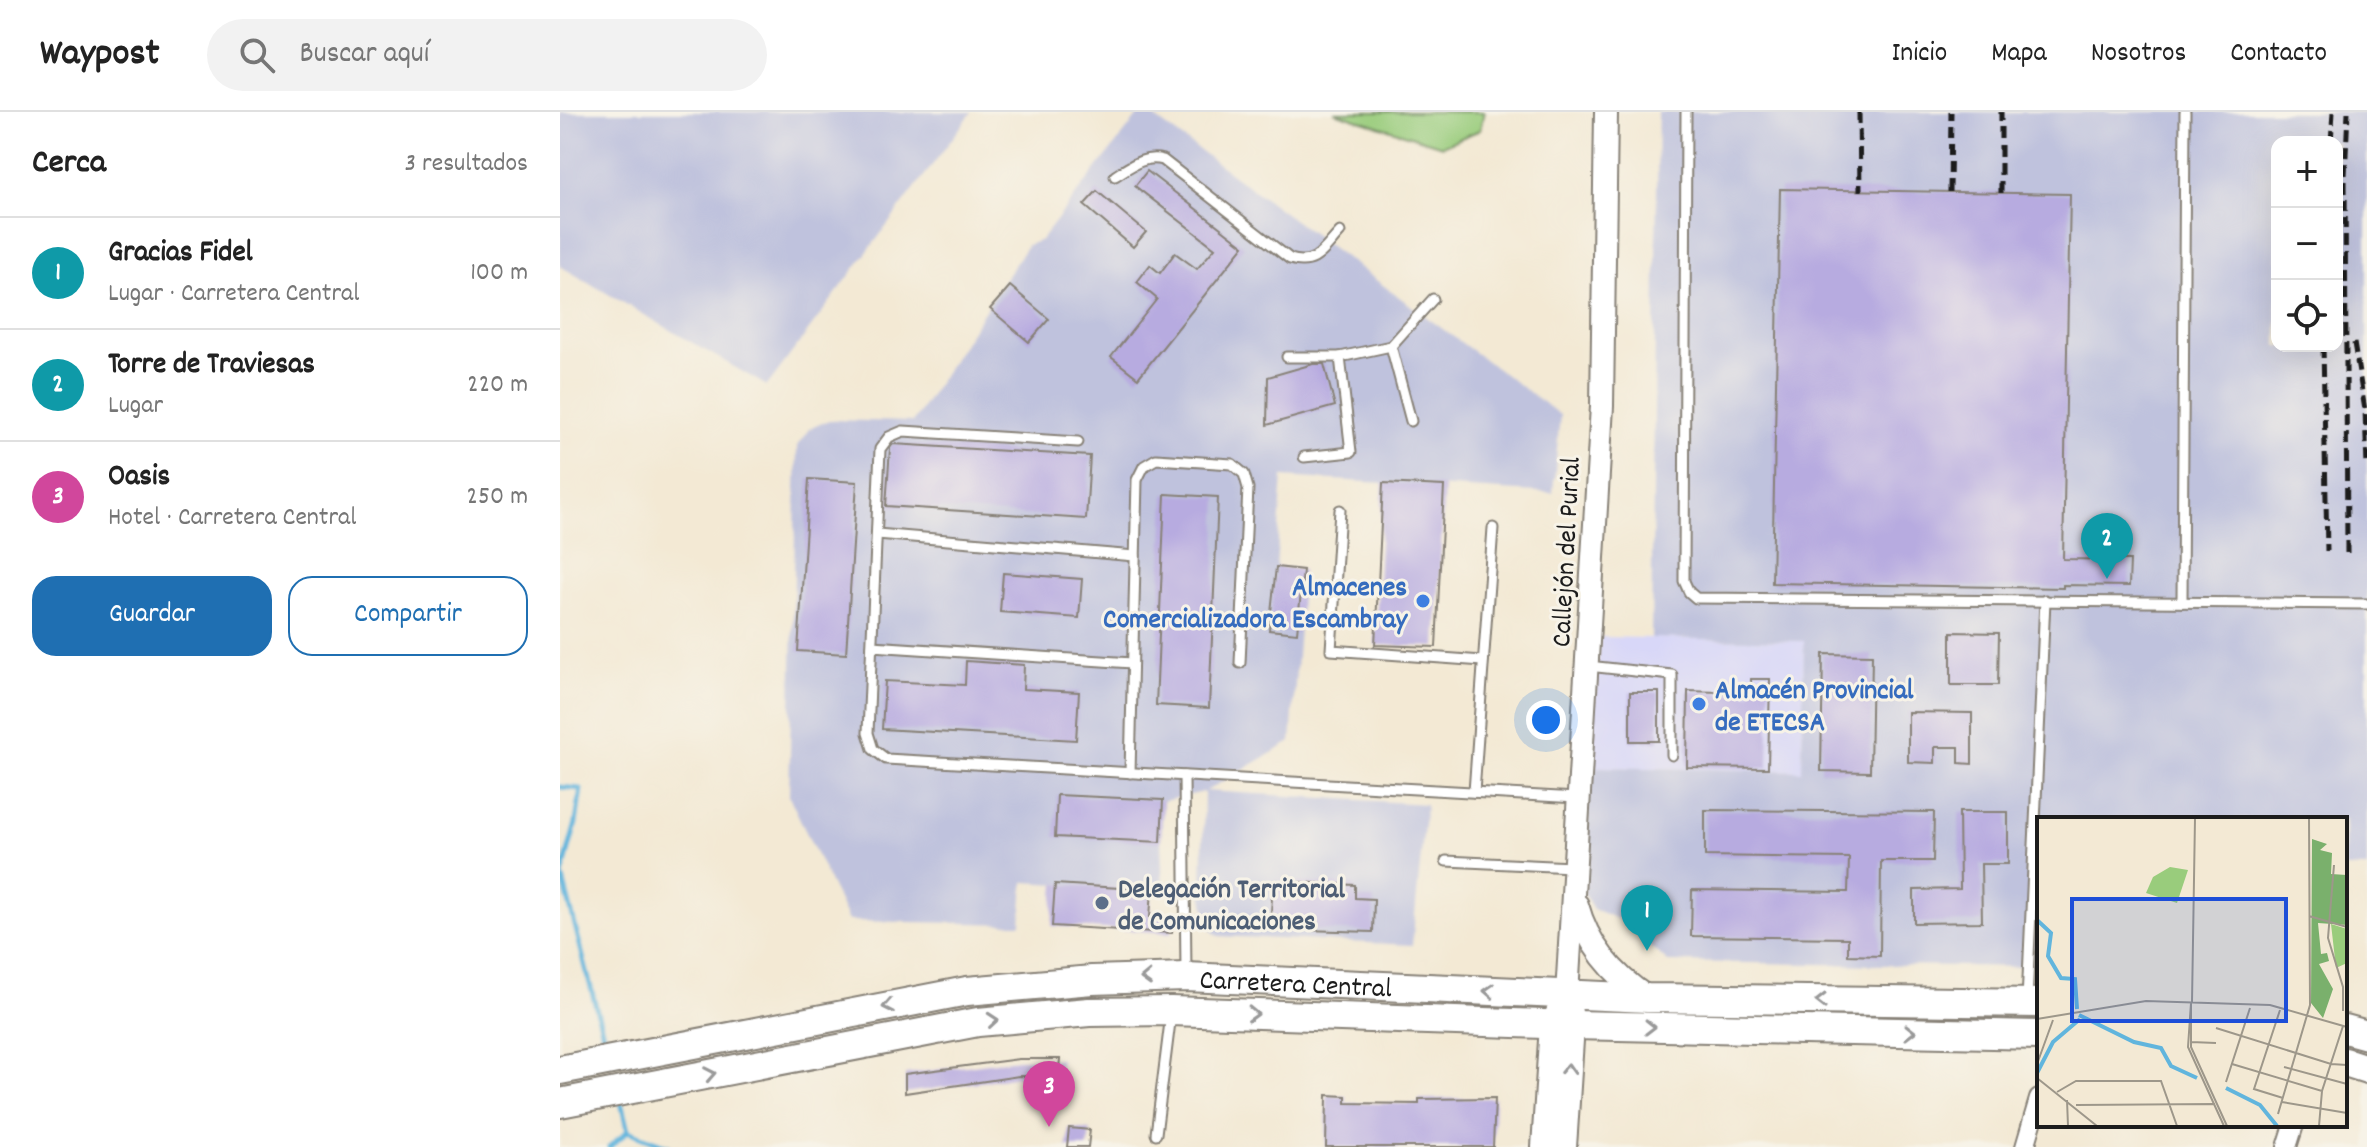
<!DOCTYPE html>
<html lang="es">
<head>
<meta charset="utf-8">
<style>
	:root { --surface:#fff; --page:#f2f2f2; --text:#222; --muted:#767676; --line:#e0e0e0; --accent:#1f6fb2 }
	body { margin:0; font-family:Dekko,sans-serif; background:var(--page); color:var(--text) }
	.controls { position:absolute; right:24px; top:24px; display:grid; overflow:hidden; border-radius:16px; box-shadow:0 8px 32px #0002 }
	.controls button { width:72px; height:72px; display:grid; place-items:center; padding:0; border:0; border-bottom:2px solid var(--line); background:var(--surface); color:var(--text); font:40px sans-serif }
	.you { position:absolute; left:986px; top:608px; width:28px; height:28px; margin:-20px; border:6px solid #fff; border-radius:50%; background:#1a73e8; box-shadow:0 0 0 12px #1a73e833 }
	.badge { display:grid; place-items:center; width:52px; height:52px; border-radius:50%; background:var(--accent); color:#fff; font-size:26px; font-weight:700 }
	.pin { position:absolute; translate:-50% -66px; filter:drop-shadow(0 2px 4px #0008) }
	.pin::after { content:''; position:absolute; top:42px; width:28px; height:24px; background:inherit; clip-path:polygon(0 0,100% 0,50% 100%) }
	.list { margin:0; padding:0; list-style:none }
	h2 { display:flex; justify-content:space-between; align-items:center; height:104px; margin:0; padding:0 32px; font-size:34px }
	h2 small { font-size:26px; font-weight:400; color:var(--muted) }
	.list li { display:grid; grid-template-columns:52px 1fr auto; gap:24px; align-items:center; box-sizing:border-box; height:112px; padding:0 32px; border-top:2px solid var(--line) }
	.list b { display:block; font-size:30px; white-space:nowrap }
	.list p { margin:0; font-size:26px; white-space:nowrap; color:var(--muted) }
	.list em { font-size:26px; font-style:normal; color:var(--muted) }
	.actions { display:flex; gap:16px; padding:24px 32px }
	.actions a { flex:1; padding:18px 0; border:2px solid var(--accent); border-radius:24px; text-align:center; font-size:28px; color:var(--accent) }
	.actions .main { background:var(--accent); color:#fff }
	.icon { flex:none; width:44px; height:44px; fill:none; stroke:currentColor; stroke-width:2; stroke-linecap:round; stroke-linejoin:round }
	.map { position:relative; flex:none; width:1807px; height:1035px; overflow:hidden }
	header { display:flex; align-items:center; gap:48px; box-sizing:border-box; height:112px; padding:0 40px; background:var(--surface); border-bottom:2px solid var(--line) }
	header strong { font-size:38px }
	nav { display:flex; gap:44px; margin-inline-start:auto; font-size:28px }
	.search { width:560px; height:72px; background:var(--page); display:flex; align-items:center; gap:20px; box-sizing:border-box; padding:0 28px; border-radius:44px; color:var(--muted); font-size:30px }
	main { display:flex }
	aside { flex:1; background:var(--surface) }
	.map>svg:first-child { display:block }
</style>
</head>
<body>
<header>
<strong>Waypost</strong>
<div class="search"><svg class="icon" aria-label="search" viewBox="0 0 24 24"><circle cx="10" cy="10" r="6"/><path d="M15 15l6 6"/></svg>Buscar aquí</div>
<nav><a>Inicio</a><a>Mapa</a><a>Nosotros</a><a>Contacto</a></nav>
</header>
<main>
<aside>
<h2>Cerca<small>3 resultados</small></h2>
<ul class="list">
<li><span class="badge" style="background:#0f9aa8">1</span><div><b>Gracias Fidel</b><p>Lugar · Carretera Central</p></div><em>100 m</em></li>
<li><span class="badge" style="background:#0f9aa8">2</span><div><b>Torre de Traviesas</b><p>Lugar</p></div><em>220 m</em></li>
<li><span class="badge" style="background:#d1479c">3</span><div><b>Oasis</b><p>Hotel · Carretera Central</p></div><em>250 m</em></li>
</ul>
<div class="actions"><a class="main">Guardar</a><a>Compartir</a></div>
</aside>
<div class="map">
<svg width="1807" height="1035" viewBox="0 0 1807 1035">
	<rect width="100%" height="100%" fill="#f7f3e8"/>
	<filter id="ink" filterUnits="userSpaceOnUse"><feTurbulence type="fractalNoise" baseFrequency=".0125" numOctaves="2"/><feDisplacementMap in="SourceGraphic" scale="16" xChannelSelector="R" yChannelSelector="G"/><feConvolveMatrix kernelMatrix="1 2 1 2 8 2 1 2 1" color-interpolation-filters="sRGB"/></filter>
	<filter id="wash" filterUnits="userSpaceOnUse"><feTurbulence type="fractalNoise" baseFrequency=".006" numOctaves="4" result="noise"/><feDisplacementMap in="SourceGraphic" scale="32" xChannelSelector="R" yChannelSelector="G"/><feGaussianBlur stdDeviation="1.8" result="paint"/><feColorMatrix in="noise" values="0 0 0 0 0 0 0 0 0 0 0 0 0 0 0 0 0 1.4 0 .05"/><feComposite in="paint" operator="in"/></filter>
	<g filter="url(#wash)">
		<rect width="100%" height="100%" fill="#f3e9d4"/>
		<path fill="#d8d7f8" d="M1040,525L1244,529L1242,659L1030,655Z"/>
		<g fill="#bfc2dd" fill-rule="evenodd">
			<path d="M0,0H412L207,274L0,154Z"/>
			<path d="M581,0H587L1000,303L993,381L723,365L716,455L743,458L731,630L646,679L866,692L852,833L658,824L649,816L642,781L644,680L603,689L601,730L603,778L464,770L461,812L288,809L229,684L237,334L249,317L269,308L353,310L467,133L481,128Z"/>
			<path d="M1098,0H1807V756H1785V707H1479V855L1108,850L1060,808L1033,797L1024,782L1030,655L1242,659L1244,529L1091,526ZM1717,30H1777V234H1717Z"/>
		</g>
		<path fill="#99cc7c" stroke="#5a744c" stroke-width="2" d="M774,0H924L920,18L882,34Z"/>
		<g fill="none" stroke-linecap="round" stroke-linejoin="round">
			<g stroke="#61b5dd" stroke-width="5">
				<path d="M0,675L21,677L16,711L2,763L47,938"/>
				<path d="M61,990L68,1019L110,1035"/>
				<path d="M49,1035L68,1019"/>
			</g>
		</g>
		<g id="blocks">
			<g fill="#b7abe0">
				<path d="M587,59L684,134L578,266L551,245L597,187L577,170L590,153L600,161L615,141L637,157L655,136L575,74Z"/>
				<path d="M1220,77L1510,82L1503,447L1570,448L1569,474L1503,473V476L1212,471Z"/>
				<path d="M537,79L586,120L573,135L524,93Z"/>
				<path d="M450,174L489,207L469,230L430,197Z"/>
				<path d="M753,252H764L775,294L707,313L708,265Z"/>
				<path d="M333,332L530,344L526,407L326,394L330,336Z"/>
				<path d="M249,367L297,370L286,542L238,539Z"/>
				<path d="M823,371L884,374L876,535L815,533Z"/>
				<path d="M605,382L658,385L649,596L596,593Z"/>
				<path d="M716,455L743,458L737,521L709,518Z"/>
				<path d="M443,461L522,467L519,506L440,500Z"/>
				<path d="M1391,520L1439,521L1438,573H1391Z"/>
				<path d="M1263,542L1312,543L1310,660L1261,659Z"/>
				<path d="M406,549L464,553L463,577L519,580L516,628L322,617L325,569L405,573Z"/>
				<path d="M1191,567H1210L1208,656L1127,655L1128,579L1191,581Z"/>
				<rect x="1070" y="580" width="29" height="49"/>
				<path d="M1348,600L1412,601V652L1399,651V635H1375V651L1348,650Z"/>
				<path d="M497,683L603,688L601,730L495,725Z"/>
				<path d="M1145,698L1374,700L1373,749H1321L1320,844L1288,843V826L1131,824L1132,778L1288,780L1289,746L1145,744Z"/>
				<path d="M1399,700H1448V752H1421L1422,810L1354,811V778L1400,777Z"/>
				<path d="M713,769L795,773V786L814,787L813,820L710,817Z"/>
				<path d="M495,772L592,778L590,805L613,806L612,821L492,814Z"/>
				<path d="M459,947H500L498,965L459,964L345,981V962Z"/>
				<path d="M767,983L786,984V991L859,992V987L935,986L933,1035H766Z"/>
				<path d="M509,1016L530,1018L528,1035H507Z"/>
			</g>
		</g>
	</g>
	<g filter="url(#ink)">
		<use href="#blocks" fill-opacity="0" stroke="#888278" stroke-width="2"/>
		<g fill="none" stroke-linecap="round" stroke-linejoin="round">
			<defs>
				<g id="service">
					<path d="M1126,0L1124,469L1129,480L1136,486L1807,492"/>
					<path d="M555,64C571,54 584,43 603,48L730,147C756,155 763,138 780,120"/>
					<path d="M831,234L851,309"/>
					<path d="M727,245H780L831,234L873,187"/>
					<path d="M518,330L343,319L329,325L320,337L308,621L313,637L326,647L1017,686"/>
					<path d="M744,345L791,340L780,245"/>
					<path d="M780,398L771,538L923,549"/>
					<path d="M317,422L575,444"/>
					<path d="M1622,490L1625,0"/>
					<path d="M312,534L572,551"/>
					<path d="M1028,554L1112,563V643"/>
					<path d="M570,661L577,368L584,354L596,347L672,352L684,362L688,376L680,551"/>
					<path d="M624,664L626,861"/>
					<path d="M914,680L933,416"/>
					<path d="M886,749L1012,755"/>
					<path d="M1467,889L1485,488"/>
					<path d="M596,1022L611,902"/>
				</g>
				<g id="minor">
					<path d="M1465,1035L1479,987"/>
					<path d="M1727,1035L1734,1013"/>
				</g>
				<g id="tertiary">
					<path d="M1017,793C1028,834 1053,863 1088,886"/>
					<path d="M1007,883L1042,294L1046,0"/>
				</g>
				<path id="secondary" d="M984,1035L992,913L1007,883L1012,913L1004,1035"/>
				<g id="primary">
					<path d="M1785,917L1807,923"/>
					<path d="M1785,950L1807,957"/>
					<path id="s1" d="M0,958L407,879L532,868L626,865L1088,886L1479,891"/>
					<path d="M0,991L418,910L529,900L611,899L1012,913L1479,923"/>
				</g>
			</defs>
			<use href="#service" stroke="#888278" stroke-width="13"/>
			<use href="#minor" stroke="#888278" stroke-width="22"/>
			<use href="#tertiary" stroke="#888278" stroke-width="26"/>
			<use href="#secondary" stroke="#888278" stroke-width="28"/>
			<use href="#primary" stroke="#888278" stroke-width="32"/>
			<use href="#service" stroke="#fff" stroke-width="9"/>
			<use href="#minor" stroke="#fff" stroke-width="18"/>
			<use href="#tertiary" stroke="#fff" stroke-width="22"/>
			<use href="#secondary" stroke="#fff" stroke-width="24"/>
			<use href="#primary" stroke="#fff" stroke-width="28"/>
			<g stroke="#1c1c1c" stroke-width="5" stroke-dasharray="12 6" stroke-linecap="butt">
				<path d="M1299,0L1300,79"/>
				<path d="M1771,30L1773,0"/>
				<path d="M1390,80L1391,0"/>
				<path d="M1441,81V0"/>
				<path d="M1794,231L1805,298L1807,355"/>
				<path d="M1763,234L1767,439"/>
				<path d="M1787,441L1785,64L1788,0"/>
			</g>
		</g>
		<defs><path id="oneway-chevron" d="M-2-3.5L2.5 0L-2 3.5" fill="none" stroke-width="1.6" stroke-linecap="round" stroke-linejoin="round" transform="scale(2)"/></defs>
		<g stroke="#999">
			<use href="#oneway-chevron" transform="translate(586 866) rotate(178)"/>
			<use href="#oneway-chevron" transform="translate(929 879) rotate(-177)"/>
			<use href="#oneway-chevron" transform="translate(1261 889) rotate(-180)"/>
			<use href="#oneway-chevron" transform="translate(328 894) rotate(169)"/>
			<use href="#oneway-chevron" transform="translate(693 902) rotate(2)"/>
			<use href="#oneway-chevron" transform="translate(433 908) rotate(-5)"/>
			<use href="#oneway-chevron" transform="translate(1090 915) rotate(1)"/>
			<use href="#oneway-chevron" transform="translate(1350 920) rotate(1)"/>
			<use href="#oneway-chevron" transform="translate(1008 957) rotate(-87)"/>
			<use href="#oneway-chevron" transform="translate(150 962) rotate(-11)"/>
		</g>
	</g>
	<g fill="#3f7fe0" stroke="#f7f3e8" stroke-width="3">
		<circle cx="863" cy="489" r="8"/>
		<circle cx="1139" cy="592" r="8"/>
	</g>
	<circle fill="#5c6f8a" stroke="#f7f3e8" stroke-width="3" cx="542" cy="791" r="8"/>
	<g text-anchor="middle" stroke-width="6" stroke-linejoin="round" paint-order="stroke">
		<g font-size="28" fill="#1c1c1c" stroke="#f7f3e8">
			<text transform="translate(1004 440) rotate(-87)" y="10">Callejón del Purial</text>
			<text dy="10" stroke="none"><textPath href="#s1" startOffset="744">Carretera Central</textPath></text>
		</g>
		<g font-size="28" font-weight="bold" fill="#366cbe" stroke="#f7f3e8" text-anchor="end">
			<text x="847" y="483">Almacenes<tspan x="847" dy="32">Comercializadora Escambray</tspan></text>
			<text x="1155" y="586" text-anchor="start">Almacén Provincial<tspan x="1155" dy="32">de ETECSA</tspan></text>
		</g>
		<g font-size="28" font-weight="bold" fill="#4e5e75" stroke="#f7f3e8" text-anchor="start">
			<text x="558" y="785">Delegación Territorial<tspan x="558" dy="32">de Comunicaciones</tspan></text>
		</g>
	</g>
	<g transform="translate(1477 705)">
		<rect width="310" height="310" fill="#f3e9d4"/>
		<path d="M133,50L151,53L140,86L109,76L116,60ZM294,107L310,112V146L299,151Z" fill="#99cc7c"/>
		<path d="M275,22L290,27L283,33L295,36L294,57L310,58V108L281,106L284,137L290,136L292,144L282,147L296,172L286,201L274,186Z" fill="#7ab06c"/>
		<path fill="none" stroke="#61b5dd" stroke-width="4" d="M0,103L14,116L11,139L24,161L38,162L40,192M42,198L97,225L124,231L134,249L160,261M0,256L16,225L43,202M189,271L223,288L240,309"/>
		<path fill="none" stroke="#9d978a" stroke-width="2" d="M297,48L291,121L306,170V194M272,99L310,110M155,185L158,1M243,193L217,272L246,281M0,202L109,184L233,188L310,210M179,211L294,247L310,248M154,225L179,226M0,247L16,203M195,247L285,274M247,250L310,267M0,261L60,309M189,265L213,191M20,275L39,264H124L140,309M30,283L31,309M245,285L310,296M39,288L178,287M241,297L273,188L272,1M187,309L151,230L154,186V230L190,309M282,309L285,274L306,209"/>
		<path fill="#1d4ed8" fill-opacity="0.15" stroke="#1d4ed8" stroke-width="4" d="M35,82H249V204H35Z"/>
		<rect width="310" height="310" fill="none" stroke="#1c1c1c" stroke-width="4"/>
	</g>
</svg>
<div class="controls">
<button>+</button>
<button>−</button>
<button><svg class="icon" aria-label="locate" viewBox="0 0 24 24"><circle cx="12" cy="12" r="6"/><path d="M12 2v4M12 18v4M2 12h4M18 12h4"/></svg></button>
</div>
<div class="you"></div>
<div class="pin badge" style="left:1087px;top:839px;background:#0f9aa8">1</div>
<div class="pin badge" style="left:1547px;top:467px;background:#0f9aa8">2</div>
<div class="pin badge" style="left:489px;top:1015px;background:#d1479c">3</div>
</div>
</main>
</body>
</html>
